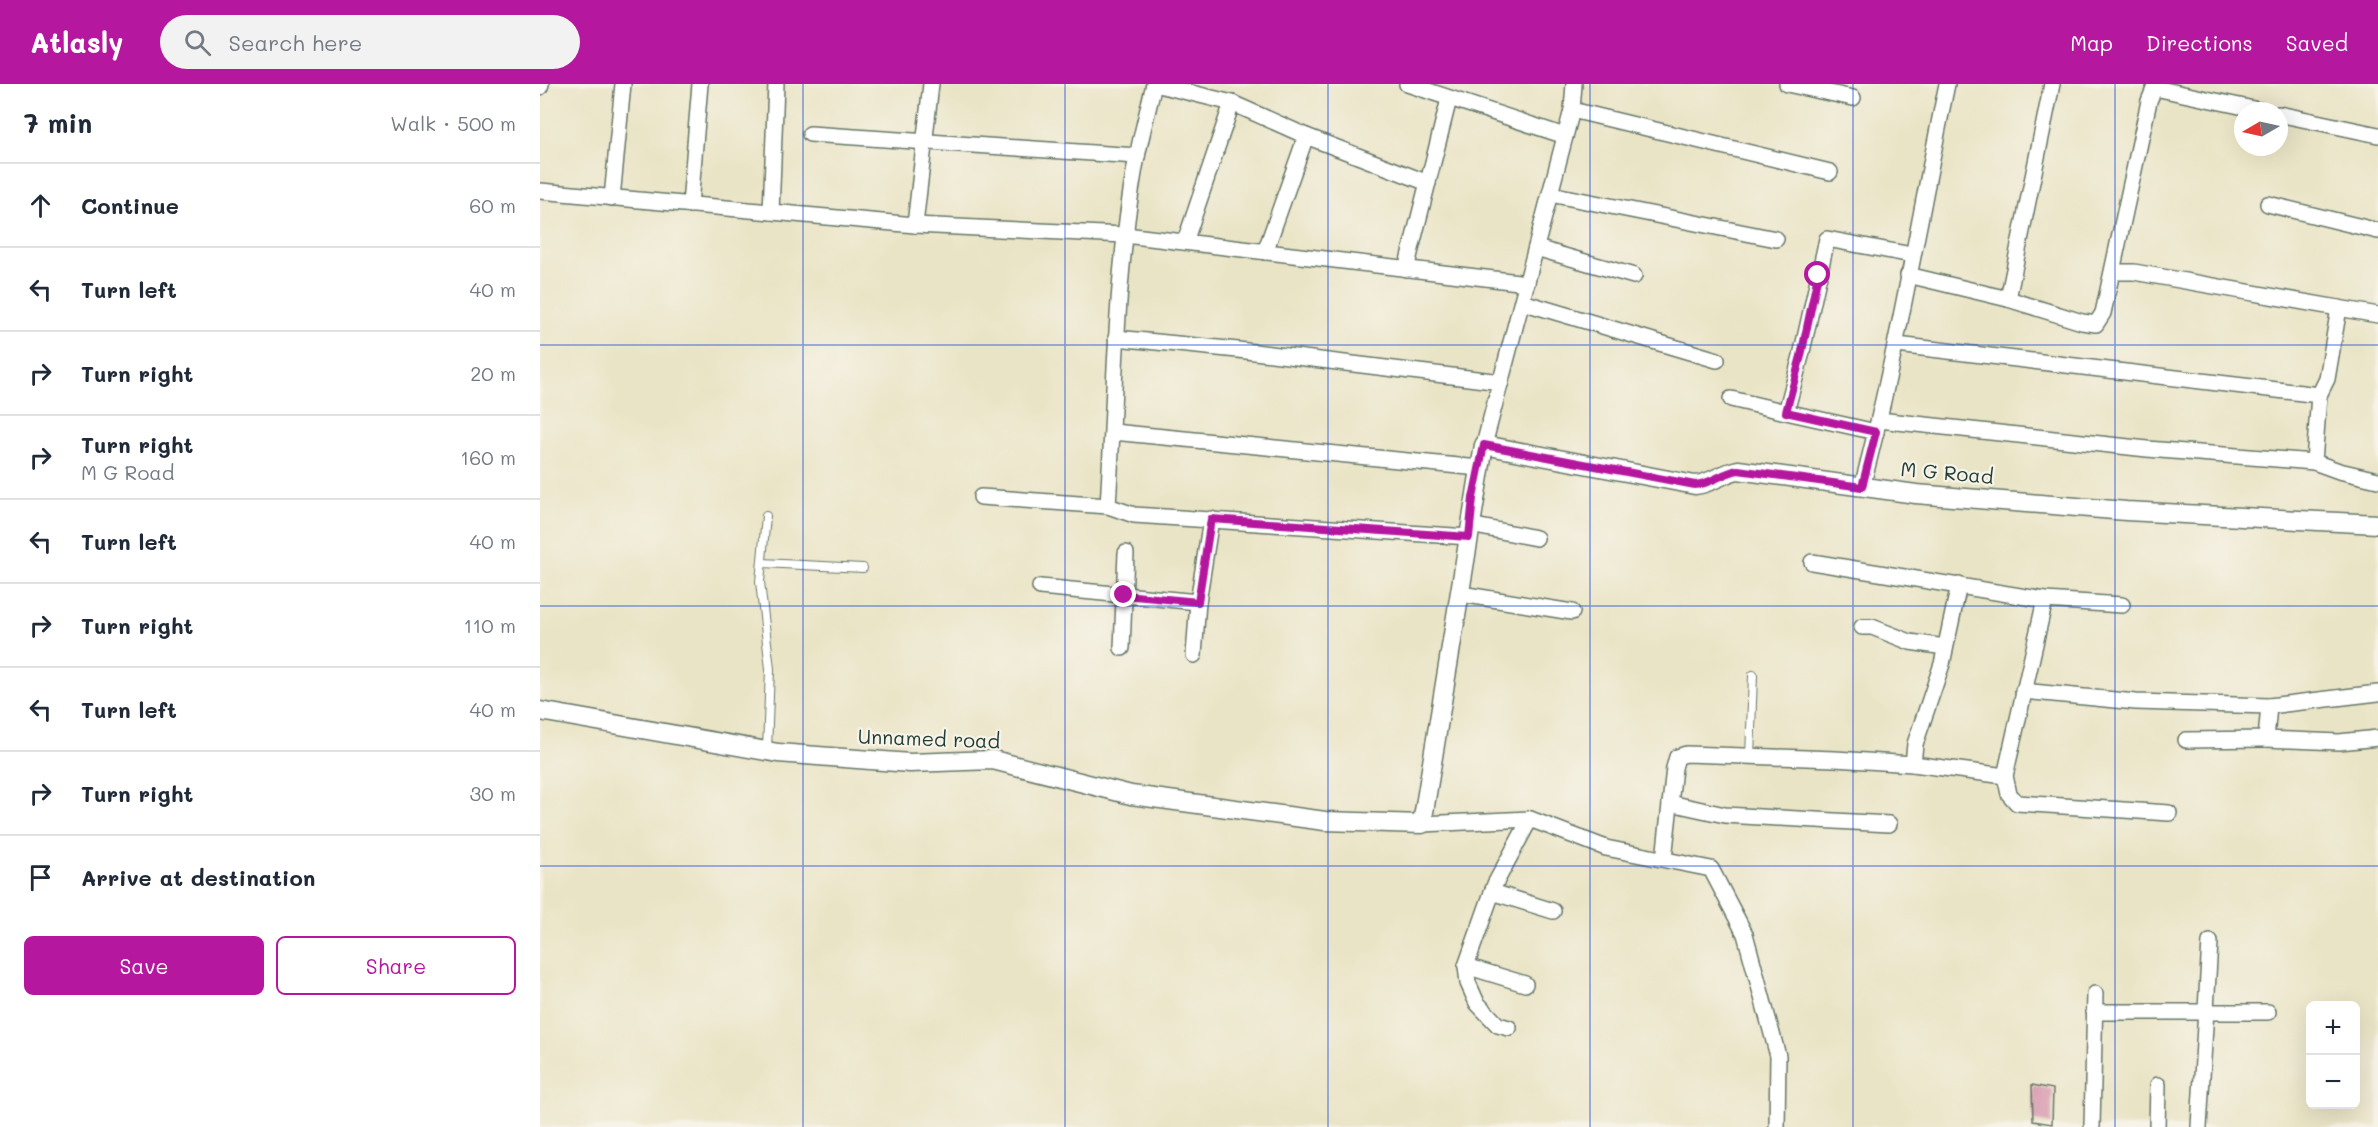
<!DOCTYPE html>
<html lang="en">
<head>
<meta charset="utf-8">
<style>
	:root { --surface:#fff; --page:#f2f2f3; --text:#1f2937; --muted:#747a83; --line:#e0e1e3; --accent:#b5179e }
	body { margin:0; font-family:Mali,sans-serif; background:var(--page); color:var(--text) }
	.controls { position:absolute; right:18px; bottom:18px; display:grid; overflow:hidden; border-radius:9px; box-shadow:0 6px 24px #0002 }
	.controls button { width:54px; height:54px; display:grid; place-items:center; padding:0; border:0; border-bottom:2px solid var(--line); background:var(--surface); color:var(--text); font:30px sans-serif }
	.compass { position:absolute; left:1694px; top:18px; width:54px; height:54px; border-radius:50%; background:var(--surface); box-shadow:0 6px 24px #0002; rotate:261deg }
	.stop { position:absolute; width:18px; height:18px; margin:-14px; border:4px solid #b5179e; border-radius:50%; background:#fff }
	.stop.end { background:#b5179e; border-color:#fff; box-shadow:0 2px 6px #0008 }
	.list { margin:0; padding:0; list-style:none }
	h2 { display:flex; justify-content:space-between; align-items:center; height:78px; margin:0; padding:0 24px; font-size:26px }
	h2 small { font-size:20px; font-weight:400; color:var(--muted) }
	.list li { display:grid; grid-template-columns:39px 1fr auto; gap:18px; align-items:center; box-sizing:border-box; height:84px; padding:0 24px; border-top:2px solid var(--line) }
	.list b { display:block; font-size:22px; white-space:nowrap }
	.list p { margin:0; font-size:20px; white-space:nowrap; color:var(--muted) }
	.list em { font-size:20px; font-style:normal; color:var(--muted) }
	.actions { display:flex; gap:12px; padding:18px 24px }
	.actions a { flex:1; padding:14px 0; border:2px solid var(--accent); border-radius:9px; text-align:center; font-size:21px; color:var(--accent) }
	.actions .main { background:var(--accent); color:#fff }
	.icon { flex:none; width:33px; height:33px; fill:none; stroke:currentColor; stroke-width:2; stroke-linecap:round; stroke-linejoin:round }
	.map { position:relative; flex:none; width:1838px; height:1043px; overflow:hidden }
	header { display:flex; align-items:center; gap:36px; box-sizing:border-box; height:84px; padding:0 30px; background:var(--accent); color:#fff }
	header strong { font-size:28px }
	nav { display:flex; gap:33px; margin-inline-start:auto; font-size:21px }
	.search { width:420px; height:54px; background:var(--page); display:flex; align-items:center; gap:15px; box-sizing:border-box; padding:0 21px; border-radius:33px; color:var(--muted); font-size:22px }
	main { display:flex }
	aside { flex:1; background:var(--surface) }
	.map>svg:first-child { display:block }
</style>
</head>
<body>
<header>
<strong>Atlasly</strong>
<div class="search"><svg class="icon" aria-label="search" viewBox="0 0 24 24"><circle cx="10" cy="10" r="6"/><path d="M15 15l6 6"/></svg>Search here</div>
<nav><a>Map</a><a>Directions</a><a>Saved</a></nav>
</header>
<main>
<aside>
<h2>7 min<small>Walk · 500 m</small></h2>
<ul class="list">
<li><svg class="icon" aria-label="ahead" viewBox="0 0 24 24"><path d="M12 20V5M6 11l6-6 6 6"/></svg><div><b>Continue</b></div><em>60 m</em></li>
<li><svg class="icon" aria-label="left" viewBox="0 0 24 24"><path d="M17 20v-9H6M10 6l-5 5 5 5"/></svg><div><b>Turn left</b></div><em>40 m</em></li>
<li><svg class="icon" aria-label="right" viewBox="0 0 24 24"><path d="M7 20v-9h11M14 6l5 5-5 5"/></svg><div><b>Turn right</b></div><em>20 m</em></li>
<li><svg class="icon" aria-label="right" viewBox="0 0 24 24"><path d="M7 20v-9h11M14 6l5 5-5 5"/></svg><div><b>Turn right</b><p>M G Road</p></div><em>160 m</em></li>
<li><svg class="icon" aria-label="left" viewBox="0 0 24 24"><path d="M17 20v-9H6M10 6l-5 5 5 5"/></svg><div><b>Turn left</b></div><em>40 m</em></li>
<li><svg class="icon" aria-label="right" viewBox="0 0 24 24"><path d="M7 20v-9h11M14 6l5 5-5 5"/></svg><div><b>Turn right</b></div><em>110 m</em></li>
<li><svg class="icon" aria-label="left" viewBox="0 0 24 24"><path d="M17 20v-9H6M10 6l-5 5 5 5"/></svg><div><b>Turn left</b></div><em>40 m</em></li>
<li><svg class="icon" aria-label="right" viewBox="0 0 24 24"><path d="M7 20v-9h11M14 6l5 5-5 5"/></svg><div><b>Turn right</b></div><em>30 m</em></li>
<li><svg class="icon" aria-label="arrive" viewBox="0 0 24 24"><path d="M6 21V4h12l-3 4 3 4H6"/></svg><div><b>Arrive at destination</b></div></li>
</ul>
<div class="actions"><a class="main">Save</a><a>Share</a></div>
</aside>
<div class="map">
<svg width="1838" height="1043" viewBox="0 0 1838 1043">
	<rect width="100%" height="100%" fill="#f7f3e8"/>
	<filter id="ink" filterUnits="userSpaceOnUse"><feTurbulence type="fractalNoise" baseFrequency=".0167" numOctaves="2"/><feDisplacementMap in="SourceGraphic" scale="12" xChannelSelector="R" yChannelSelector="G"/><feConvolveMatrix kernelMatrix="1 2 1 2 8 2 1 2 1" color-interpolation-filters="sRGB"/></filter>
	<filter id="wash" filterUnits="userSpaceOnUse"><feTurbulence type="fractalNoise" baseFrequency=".008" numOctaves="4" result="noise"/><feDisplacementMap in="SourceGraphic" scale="24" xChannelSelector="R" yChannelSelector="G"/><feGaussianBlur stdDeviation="1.35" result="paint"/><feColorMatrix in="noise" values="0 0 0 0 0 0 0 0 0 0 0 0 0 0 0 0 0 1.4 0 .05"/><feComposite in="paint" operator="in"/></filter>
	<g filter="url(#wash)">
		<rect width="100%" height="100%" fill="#eae4c6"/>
		<g id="blocks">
			<path fill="#d491aa" d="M1492,1001L1513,1005L1512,1040L1493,1037Z"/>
		</g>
	</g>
	<g filter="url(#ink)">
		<use href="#blocks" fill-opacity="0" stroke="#667767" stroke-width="1.5"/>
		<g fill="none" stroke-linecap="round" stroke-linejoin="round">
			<defs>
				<g id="service">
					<path d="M226,432L220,498L230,585L227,666"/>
					<path d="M222,479L323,484"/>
					<path d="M1210,673L1213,591"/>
				</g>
				<g id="minor">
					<path d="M614,0C607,30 599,59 594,89C575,199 575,311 568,422L594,431L929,453"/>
					<path d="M615,0L692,19L766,52L888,99"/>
					<path d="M867,0L1025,52"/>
					<path d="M1247,0L1313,14"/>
					<path d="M0,3L1,0"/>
					<path d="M1615,4L1723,27"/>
					<path d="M1032,26L1290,88"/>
					<path d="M1739,30L1838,51"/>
					<path d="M270,50L597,72"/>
					<path d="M0,107L375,141L585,151L987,199"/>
					<path d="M1010,110L1236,155"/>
					<path d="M72,114L83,0"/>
					<path d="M1728,120L1838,147"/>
					<path d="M150,121L160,0"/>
					<path d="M231,128L236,0"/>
					<path d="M375,141L391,0"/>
					<path d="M645,158L692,19"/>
					<path d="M996,164L1094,192"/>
					<path d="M725,168L766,52"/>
					<path d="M866,185L909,15"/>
					<path d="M1573,188H1594L1838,231"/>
					<path d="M1368,191L1468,215L1542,238L1556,240L1563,229L1609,17L1616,0"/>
					<path d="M1468,215L1512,0"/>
					<path d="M982,218L1177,276"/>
					<path d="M1799,224L1787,295L1779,311L1774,378L1799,387L1838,396"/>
					<path d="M576,254L698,266L961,298"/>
					<path d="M1357,261L1779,311"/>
					<path d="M1191,315L1246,328"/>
					<path d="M1339,336L1607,365L1774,378"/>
					<path d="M573,348L939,384"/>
					<path d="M1336,348L1246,328L1261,272L1287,155L1372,171"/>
					<path d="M944,361L1032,26L1034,0"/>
					<path d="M1322,403C1357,270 1379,135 1407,0"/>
					<path d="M441,413L568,422"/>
					<path d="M930,441L996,454"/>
					<path d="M1272,478L1505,516L1582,521"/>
					<path d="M500,503L658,518"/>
					<path d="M921,510L1032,528"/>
					<path d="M1505,516L1465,692L1469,710L1477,719L1629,729"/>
					<path d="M1322,543H1332L1370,558L1405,563"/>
					<path d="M582,564L586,469"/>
					<path d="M654,571L658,518L671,435"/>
					<path d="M1483,607L1596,618L1729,622L1838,609"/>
					<path d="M1726,655L1799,658L1838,654"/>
					<path d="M1646,656L1726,655L1729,622"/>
					<path d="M1373,680L1375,660L1402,580L1419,501"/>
					<path d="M1130,719L1185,731L1349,740"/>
					<path d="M882,740L990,735L1066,764L1171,785L1205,850L1238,972L1237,1043"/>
					<path d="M1124,775L1134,684L1137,673L1146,670L1295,675L1373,680L1465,692"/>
					<path d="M952,808L1013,827"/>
					<path d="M926,882L985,900"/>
					<path d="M1554,928H1728"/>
					<path d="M969,944L958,941L937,919L928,899L926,882L955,800L990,735"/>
					<path d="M1552,1043L1555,910"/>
					<path d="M1617,1043L1618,1001"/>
					<path d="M1659,1043L1670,858"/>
				</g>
				<path id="tertiary" d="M0,627L238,669L370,679L453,676L591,711L785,737L882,740L944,361L1155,401C1171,400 1182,389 1198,386L1376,410L1586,427L1838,440"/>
			</defs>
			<use href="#service" stroke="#667767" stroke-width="10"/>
			<use href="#minor" stroke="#667767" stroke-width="18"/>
			<use href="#tertiary" stroke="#667767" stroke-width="21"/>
			<use href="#service" stroke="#fff" stroke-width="8"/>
			<use href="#minor" stroke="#fff" stroke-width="15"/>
			<use href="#tertiary" stroke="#fff" stroke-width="18"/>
		</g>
	</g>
	<g fill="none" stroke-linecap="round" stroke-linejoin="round" filter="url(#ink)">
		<path stroke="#b5179e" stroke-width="8" d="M584,511L658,518L671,435L929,453L933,414L944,361L1155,401C1171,400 1182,389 1198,386L1322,403L1336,348L1246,328L1261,272L1278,191"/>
	</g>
	<path fill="none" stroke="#1d4ed8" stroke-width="1.5" stroke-opacity="0.55" d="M263,0V1043M525,0V1043M788,0V1043M1050,0V1043M1313,0V1043M1575,0V1043M0,261H1838M0,522H1838M0,782H1838"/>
	<g text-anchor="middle" stroke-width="4.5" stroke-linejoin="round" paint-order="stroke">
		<g font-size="20" fill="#1f3d34" stroke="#f7f3e8">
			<text transform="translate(1407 389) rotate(5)" y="7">M G Road</text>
			<text transform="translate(389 655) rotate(2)" y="7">Unnamed road</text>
		</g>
	</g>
</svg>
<div class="controls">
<button>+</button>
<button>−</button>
</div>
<svg class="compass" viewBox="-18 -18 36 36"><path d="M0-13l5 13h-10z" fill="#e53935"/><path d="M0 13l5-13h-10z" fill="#747a83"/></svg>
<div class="stop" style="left:1278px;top:191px"></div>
<div class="stop end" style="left:584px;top:511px"></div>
</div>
</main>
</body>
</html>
